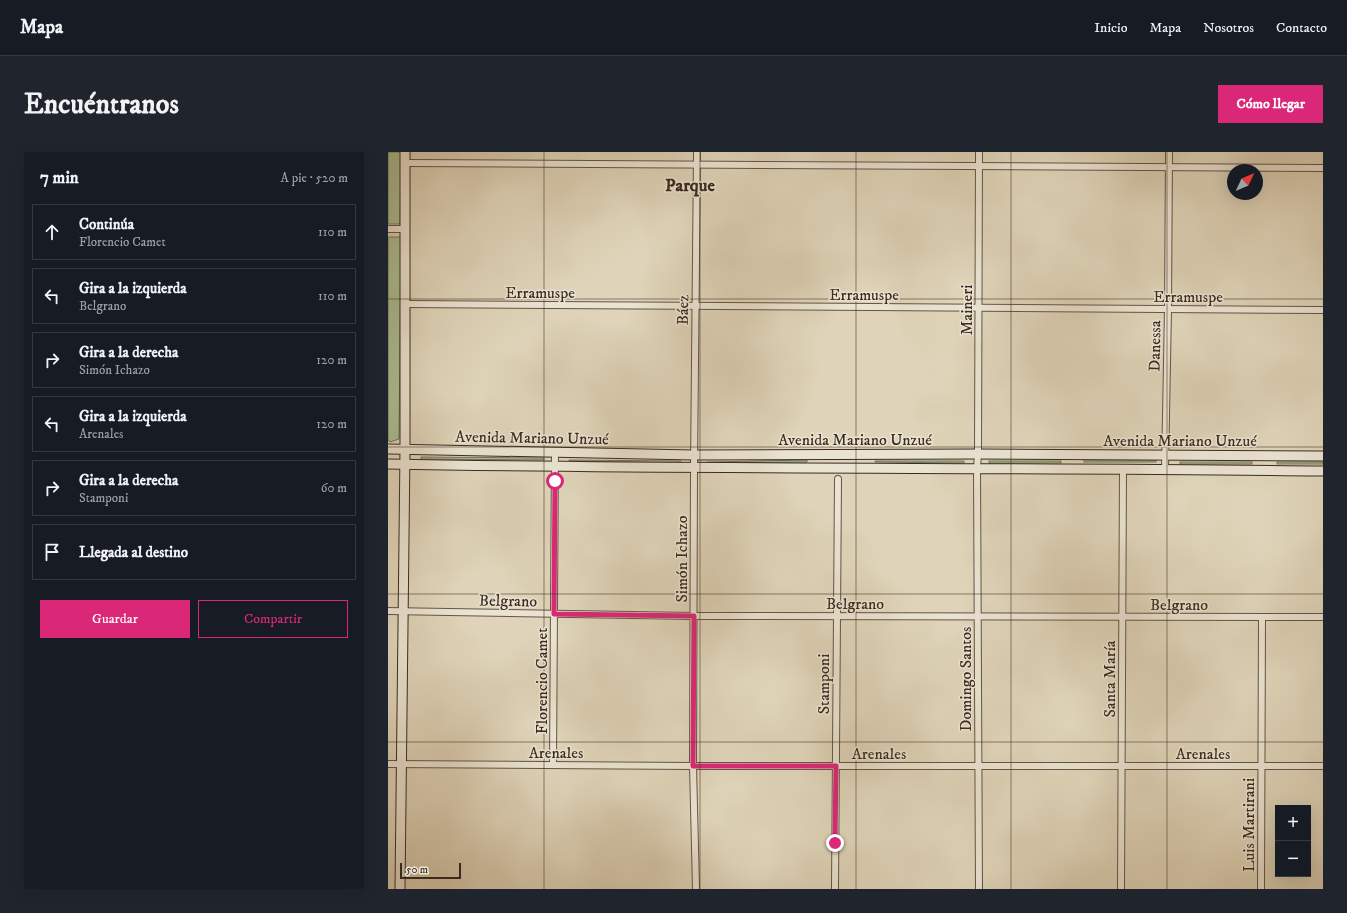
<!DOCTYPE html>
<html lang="es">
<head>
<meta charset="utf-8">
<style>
	:root { --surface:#171b24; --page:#20242c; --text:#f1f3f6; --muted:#9ea1a6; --line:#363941; --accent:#db2777 }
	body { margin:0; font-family:"IM FELL DW Pica",serif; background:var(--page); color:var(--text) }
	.controls { position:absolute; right:12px; bottom:12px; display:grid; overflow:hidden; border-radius:0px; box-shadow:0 4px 16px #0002 }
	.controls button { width:36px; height:36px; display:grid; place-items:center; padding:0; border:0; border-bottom:1px solid var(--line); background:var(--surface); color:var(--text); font:20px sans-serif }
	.compass { position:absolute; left:839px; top:12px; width:36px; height:36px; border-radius:50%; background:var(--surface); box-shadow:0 4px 16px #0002; rotate:46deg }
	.scale { position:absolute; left:12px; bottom:10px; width:61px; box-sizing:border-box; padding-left:4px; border:2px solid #3b2b1f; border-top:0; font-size:11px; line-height:14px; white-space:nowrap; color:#3b2b1f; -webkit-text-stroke:3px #eae3d2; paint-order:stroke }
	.stop { position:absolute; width:12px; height:12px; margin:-9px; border:3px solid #db2777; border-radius:50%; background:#fff }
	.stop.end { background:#db2777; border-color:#fff; box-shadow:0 1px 4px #0008 }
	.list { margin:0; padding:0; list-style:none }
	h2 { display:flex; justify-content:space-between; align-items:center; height:52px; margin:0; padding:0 16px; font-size:17px }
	h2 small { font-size:13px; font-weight:400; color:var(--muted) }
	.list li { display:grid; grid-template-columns:26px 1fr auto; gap:12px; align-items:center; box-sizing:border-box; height:56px; margin:0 8px 8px; padding:0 8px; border:1px solid var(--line); border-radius:0px }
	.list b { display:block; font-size:15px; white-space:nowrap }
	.list p { margin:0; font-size:13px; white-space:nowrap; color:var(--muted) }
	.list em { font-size:13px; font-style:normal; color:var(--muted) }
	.actions { display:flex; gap:8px; padding:12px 16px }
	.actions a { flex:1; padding:9px 0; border:1px solid var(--accent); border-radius:0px; text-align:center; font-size:14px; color:var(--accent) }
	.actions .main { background:var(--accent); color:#fff }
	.icon { flex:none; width:22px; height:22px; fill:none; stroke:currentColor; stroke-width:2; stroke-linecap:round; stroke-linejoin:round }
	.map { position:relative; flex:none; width:935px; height:737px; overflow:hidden; border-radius:0px }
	header { display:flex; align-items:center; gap:24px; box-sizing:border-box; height:56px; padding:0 20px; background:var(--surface); border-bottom:1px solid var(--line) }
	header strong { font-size:19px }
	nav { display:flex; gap:22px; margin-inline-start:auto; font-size:14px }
	.intro { display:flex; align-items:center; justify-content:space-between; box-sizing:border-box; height:96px; padding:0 24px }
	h1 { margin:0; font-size:28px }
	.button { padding:10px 18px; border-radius:0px; background:var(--accent); color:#fff; font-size:14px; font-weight:700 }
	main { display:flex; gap:24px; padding:0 24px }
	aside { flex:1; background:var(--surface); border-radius:0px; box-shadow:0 4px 16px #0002 }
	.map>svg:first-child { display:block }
</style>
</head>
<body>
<header>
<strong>Mapa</strong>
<nav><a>Inicio</a><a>Mapa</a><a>Nosotros</a><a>Contacto</a></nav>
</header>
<div class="intro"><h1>Encuéntranos</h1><a class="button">Cómo llegar</a></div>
<main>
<aside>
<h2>7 min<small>A pie · 520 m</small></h2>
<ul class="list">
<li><svg class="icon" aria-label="ahead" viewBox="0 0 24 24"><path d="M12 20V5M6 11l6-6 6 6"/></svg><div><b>Continúa</b><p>Florencio Camet</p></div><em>110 m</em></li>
<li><svg class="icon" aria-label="left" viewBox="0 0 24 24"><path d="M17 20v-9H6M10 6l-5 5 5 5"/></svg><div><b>Gira a la izquierda</b><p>Belgrano</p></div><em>110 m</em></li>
<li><svg class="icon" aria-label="right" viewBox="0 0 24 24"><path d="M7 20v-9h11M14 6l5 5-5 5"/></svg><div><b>Gira a la derecha</b><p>Simón Ichazo</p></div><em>120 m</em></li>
<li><svg class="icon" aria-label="left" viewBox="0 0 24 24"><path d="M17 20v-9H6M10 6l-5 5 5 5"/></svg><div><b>Gira a la izquierda</b><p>Arenales</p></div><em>120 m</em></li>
<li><svg class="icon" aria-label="right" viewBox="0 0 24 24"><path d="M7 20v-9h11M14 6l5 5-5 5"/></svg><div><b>Gira a la derecha</b><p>Stamponi</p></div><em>60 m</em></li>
<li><svg class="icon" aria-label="arrive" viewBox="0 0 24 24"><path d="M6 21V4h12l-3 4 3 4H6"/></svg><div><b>Llegada al destino</b></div></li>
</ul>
<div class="actions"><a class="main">Guardar</a><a>Compartir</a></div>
</aside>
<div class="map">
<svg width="935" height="737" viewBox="0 0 935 737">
	<rect width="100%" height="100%" fill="#dfd4b9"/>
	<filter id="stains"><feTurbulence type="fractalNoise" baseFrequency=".005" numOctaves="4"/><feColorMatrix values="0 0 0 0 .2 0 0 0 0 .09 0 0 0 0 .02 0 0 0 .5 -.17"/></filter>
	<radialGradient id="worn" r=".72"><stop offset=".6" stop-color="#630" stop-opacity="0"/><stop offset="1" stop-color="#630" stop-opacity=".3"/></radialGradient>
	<g fill="#abbe94" stroke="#73745a">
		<path d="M0,0H13L12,72H0Z"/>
		<path d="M0,85H13L11,287L2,290L0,288Z"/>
		<path d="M33,305L156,306V308L33,307Z"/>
		<path d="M181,308L293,309V311L181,309Z"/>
		<path d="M419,308V310L319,311V310Z"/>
		<rect x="696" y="308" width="72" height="2"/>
		<path d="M487,309H576V311L487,310Z"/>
		<rect x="601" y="309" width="72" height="2"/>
		<rect x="792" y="310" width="72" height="2"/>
		<rect x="889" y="310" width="46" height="2"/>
	</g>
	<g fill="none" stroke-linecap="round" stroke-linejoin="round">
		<defs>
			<g id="street">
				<path d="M17,11L935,16"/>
				<path d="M0,77H17"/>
				<path d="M17,152L935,158"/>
				<path d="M777,317L780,157L781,0"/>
				<path d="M0,459L306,464L935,465"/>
				<path d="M0,612L305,614H935"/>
				<path d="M165,613L167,300"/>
				<path d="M308,737L305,614L306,316L309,0"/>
				<path d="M447,737L450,327"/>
				<path d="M591,737L589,316L590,302L591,0"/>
				<path d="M733,737L735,317"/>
				<path d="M873,737L874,465"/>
			</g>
			<g id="secondary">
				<path d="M0,297L306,303L590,302L935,304"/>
				<path d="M0,312C312,318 623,315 935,319"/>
				<path d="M12,737L17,298V0"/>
			</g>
		</defs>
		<use href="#street" stroke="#645546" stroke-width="8"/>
		<use href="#secondary" stroke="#3b2b1f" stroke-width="11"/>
		<use href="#street" stroke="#eae3d2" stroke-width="6"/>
		<use href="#secondary" stroke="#eae3d2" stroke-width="9"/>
	</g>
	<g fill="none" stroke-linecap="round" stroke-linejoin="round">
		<path stroke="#db2777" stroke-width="5" d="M167,329L166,462L306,464L305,614H448L447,691"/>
	</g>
	<path fill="none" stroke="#3b2b1f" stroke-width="1" stroke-opacity="0.55" d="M156,0V737M312,0V737M468,0V737M623,0V737M779,0V737M0,147H935M0,295H935M0,442H935M0,590H935"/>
	<g text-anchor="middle" stroke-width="3" stroke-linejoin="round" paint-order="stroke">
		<g font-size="16" fill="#3b2b1f" stroke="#eae3d2">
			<text x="152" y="146">Erramuspe</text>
			<text x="476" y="148">Erramuspe</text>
			<text x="800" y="150">Erramuspe</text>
			<text transform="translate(294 158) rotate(-89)" y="6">Báez</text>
			<text transform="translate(578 158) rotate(-90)" y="6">Maineri</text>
			<text transform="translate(766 194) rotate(-89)" y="6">Danessa</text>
			<text transform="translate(144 285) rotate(1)" y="6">Avenida Mariano Unzué</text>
			<text x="467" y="293">Avenida Mariano Unzué</text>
			<text x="792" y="294">Avenida Mariano Unzué</text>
			<text transform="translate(293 407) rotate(-90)" y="6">Simón Ichazo</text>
			<text transform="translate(120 448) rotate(1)" y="6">Belgrano</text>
			<text x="467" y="457">Belgrano</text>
			<text x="791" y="458">Belgrano</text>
			<text transform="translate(577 527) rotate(-90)" y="6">Domingo Santos</text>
			<text transform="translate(721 527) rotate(-90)" y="6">Santa María</text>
			<text transform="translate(153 529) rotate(-90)" y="6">Florencio Camet</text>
			<text transform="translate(435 532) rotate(-90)" y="6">Stamponi</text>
			<text x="168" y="606">Arenales</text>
			<text x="491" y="607">Arenales</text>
			<text x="815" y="607">Arenales</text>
			<text transform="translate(860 673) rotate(-90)" y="6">Luis Martirani</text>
		</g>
		<g font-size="18" font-weight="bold" fill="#3b2b1f" stroke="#eae3d2">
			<text x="302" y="39">Parque</text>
		</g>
	</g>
	<rect width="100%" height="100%" filter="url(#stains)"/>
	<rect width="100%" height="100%" fill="url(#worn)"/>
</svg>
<div class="controls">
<button>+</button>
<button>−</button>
</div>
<svg class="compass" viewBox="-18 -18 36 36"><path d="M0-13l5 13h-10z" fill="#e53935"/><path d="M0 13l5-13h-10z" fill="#9ea1a6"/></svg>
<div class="scale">50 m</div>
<div class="stop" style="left:167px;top:329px"></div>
<div class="stop end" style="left:447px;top:691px"></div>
</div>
</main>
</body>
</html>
